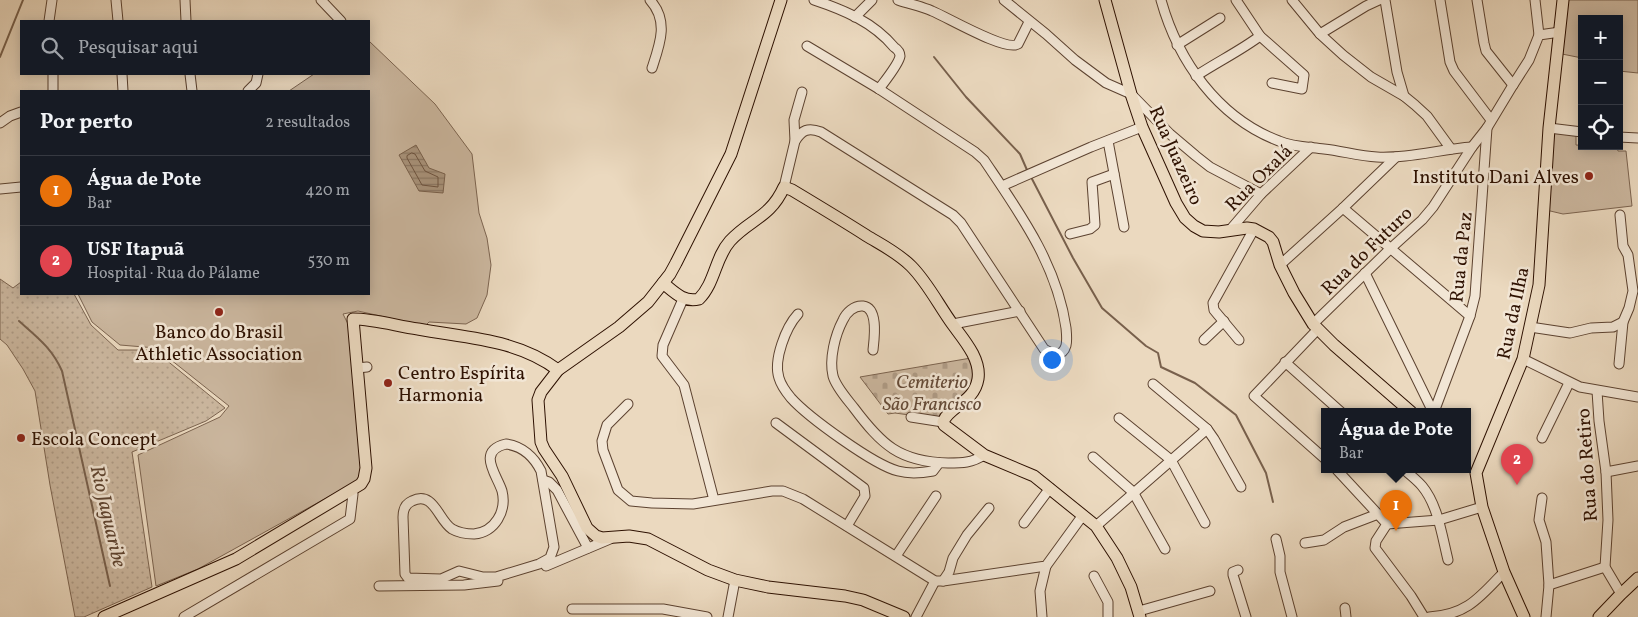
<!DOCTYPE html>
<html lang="pt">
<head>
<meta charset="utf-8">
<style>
	:root { --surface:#171b24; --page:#242831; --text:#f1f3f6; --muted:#9ea1a6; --line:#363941; --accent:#c59692 }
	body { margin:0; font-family:Vollkorn,serif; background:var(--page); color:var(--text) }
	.controls { position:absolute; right:15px; top:15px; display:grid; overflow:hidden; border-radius:0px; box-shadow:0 2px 12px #0003 }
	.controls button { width:45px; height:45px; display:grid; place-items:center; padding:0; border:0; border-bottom:1px solid var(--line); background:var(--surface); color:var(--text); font:25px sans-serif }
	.you { position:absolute; left:1051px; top:359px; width:18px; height:18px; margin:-12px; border:4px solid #fff; border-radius:50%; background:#1a73e8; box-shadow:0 0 0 8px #1a73e833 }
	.badge { display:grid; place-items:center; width:32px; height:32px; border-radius:50%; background:var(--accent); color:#fff; font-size:16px; font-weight:700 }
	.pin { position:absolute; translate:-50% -41px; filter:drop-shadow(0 1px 2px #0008) }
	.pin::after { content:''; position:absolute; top:26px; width:18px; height:15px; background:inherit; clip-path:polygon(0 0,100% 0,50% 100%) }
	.popup { position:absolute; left:1321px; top:408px; width:150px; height:65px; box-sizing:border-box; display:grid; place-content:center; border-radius:0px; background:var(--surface); filter:drop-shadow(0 1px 4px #0005); font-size:16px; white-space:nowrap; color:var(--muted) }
	.popup b { font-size:19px; color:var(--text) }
	.popup::after { content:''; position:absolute; left:50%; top:100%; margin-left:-10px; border:10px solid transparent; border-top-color:var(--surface) }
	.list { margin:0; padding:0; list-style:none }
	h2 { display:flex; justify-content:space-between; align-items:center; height:65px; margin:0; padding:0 20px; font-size:21px }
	h2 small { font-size:16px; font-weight:400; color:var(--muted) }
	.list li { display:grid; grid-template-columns:32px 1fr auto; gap:15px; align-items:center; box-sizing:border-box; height:70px; padding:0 20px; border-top:1px solid var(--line) }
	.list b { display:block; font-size:19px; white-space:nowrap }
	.list p { margin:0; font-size:16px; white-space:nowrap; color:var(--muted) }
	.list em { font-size:16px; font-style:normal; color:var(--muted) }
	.icon { flex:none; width:28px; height:28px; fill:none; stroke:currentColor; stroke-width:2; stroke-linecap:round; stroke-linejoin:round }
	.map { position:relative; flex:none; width:1638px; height:617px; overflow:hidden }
	.search { position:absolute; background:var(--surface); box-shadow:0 2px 12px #0003; left:20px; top:20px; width:350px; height:55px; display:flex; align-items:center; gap:12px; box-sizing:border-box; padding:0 18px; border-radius:0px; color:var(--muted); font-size:19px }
	.panel { position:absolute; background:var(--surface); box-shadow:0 2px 12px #0003; left:20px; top:90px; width:350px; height:205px; border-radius:0px }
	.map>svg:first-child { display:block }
</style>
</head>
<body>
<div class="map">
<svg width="1638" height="617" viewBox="0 0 1638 617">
	<defs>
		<pattern id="grass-dots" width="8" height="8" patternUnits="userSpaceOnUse" patternTransform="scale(1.25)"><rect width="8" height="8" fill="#cbb79f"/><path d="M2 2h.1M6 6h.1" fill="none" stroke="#af9c87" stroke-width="1.8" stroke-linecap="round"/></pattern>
		<pattern id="cemetery-stones" width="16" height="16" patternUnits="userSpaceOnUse" patternTransform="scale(1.25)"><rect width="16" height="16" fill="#cbb79f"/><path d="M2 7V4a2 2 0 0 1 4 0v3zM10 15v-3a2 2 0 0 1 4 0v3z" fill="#af9c87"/></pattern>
		<pattern id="water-rules" width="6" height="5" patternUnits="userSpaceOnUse" patternTransform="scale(1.25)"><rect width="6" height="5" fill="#aa957e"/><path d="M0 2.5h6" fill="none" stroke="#8b7865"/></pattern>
	</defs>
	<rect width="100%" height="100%" fill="#ebd9bf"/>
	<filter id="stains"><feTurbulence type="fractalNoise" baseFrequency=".004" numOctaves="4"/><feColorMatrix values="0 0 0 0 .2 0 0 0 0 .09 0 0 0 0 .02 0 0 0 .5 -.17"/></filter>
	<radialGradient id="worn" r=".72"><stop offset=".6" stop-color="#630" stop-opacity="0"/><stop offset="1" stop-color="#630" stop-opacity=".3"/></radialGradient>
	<path fill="url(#grass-dots)" stroke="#7c6450" d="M0,279L13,288L21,282V294H74L91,325L118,350H154L225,408L206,421L132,452L152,587L84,617H75L50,485L35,391L23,369L7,345L0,339Z"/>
	<path fill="url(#cemetery-stones)" stroke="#7c6450" d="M971,358L976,376L973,388L938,419L895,413L888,414L860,377Z"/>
	<g fill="#cbb79f" stroke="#7c6450">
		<path d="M1567,0H1638V73L1619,71V19H1582V58L1562,54Z"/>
		<path d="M369,41L435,104L472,154L479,213L487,238L491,265L487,295L477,318L466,324L429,322L425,326L358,311L343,314L348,324L363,473L357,481L198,569L156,586L138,455L220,417L229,406L156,348L120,345L92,322L78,294H369V91H289L314,74H369Z"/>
		<path d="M1552,131L1576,134V145L1596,146L1597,149L1617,148L1618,151H1626L1632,206L1563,214L1546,210Z"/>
	</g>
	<path fill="url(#water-rules)" stroke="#78604c" d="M416,145L429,168L445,174L443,193L419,191L399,155Z"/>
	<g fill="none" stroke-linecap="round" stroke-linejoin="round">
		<path stroke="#6c523f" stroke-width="1" d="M412,153L415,154L425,171L438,177V187L422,185L407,158V156Z"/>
		<g stroke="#78604c" stroke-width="2">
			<path d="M0,57L23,0"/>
			<path d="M934,57L966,97L1020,154L1027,170"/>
			<path d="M1031,177L1073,258L1102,308L1146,346L1158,353L1161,367L1195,383L1236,415L1266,473L1273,502"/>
			<path d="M19,321C37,337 52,348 62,371L110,586"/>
		</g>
		<defs>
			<g id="minor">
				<path d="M116,0L118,21"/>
				<path d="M185,0L186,21"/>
				<path d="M321,0L341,21"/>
				<path d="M650,0C669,21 660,44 652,68"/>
				<path d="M814,0C844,10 873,22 894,47C897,49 900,52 900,56C899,64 884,82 879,89"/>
				<path d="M898,0C909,4 921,6 932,11C947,17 1006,52 1018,44L1029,22"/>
				<path d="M1004,0L1046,34L1075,60L1106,83L1131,94L1170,134L1196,156L1210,167L1261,194"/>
				<path d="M1161,0C1178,61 1218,118 1279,141C1293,147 1309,147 1324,149C1342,151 1359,156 1377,157C1407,159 1441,149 1472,147"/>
				<path d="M1236,0L1260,36L1304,75L1302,89L1272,83"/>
				<path d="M1292,0L1320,34L1343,55L1371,77L1404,96L1415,105L1427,116L1451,149"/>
				<path d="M1385,0L1397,72L1404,96"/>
				<path d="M1440,0L1450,62L1454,71L1491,120"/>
				<path d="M1477,0L1484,43L1486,51L1513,85"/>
				<path d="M1535,0L1539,35"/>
				<path d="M855,17L872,0"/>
				<path d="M49,21L52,0"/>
				<path d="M1320,34L1366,6L1379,0"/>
				<path d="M1177,45L1220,18"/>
				<path d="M122,74L123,91"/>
				<path d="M190,74L192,91"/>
				<path d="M1196,76C1217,62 1240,51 1260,36"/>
				<path d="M53,91V74"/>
				<path d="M248,91L256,83L258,74"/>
				<path d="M0,123L10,116L21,112"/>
				<path d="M1549,128L1582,132"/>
				<path d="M1619,137L1638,138"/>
				<path d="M795,141C802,130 808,127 821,132L953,215L961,223L1044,349L1055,355C1069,353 1067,339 1066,328C1057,264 1019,212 984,160L975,152L879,89L807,46"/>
				<path d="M1108,141L1124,227"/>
				<path d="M1002,186L1091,147L1142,127"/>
				<path d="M784,187L795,141L794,120L802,92"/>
				<path d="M0,189L21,187"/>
				<path d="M1343,208L1470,316"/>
				<path d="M1230,230L1261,194L1311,147"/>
				<path d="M1070,234L1090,229L1095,225L1092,182L1114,174"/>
				<path d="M1280,265L1343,208L1396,157"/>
				<path d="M1365,273L1433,412"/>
				<path d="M683,299L663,345L662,356L684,385L714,500"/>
				<path d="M798,314C786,327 773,360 779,378C781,385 786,392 791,398C808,417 874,465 898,471C909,474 922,473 933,471L939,463"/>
				<path d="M953,324L1020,311"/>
				<path d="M1313,324L1390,249L1422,220L1433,207L1472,147L1487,128L1513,85L1529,60L1539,35L1560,32"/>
				<path d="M1530,327L1570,333L1591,328L1613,327L1623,322"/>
				<path d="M1318,329L1254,396L1325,459"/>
				<path d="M1204,340L1224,321"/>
				<path d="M1239,340L1214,310L1213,303L1254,229"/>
				<path d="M873,350C874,340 879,308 863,306C854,305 846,313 843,320C835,335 829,359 833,376C836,387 847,399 854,408C881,444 899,462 948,463C962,463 972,463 984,455"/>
				<path d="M1523,359L1580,387L1638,397"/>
				<path d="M1285,362L1341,412"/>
				<path d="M1619,364L1623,322L1629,308L1633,291L1628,255L1623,246L1620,215"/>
				<path d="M357,368L367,367"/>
				<path d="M1153,384L1207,429L1214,439L1241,487"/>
				<path d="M1597,391L1599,421L1606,472L1608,520L1605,567L1621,594"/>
				<path d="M628,404L607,425L602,441L603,450L618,490L631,501L652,503L693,504L772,491H783L803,499L935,581H943L1046,566L1083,515"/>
				<path d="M1434,412L1470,316L1475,296L1487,128"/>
				<path d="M911,417L943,422"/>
				<path d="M1119,418L1171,460L1205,523"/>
				<path d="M776,423L864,488L865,496L847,526"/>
				<path d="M1542,438L1569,383"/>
				<path d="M506,444C522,446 534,457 541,471L554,547L550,558L539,564L496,577H483L459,571L441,579L408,578L405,574L403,517C403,510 405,504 412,501C434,490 438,520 452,529C459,533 466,534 474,534C495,532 507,511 502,491C497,475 476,451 506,444Z"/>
				<path d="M1093,457L1133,492L1165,549"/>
				<path d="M1337,470L1387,524L1376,541L1375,548L1411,596L1424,617"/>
				<path d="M1405,470C1410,475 1417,480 1422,486C1438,505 1442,536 1448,560"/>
				<path d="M1606,472L1638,466"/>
				<path d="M543,480L549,482L557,490L588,548"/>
				<path d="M1542,498L1539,520L1546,542L1549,585L1546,617"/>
				<path d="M1024,523L1050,488"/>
				<path d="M1387,524L1439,520L1482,507"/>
				<path d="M1096,526L1207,429"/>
				<path d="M1276,539L1280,556V572L1292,617"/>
				<path d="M1305,543L1324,540L1344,527L1378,514"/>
				<path d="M896,556L936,496"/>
				<path d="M546,566L610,539"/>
				<path d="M1238,570L1233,572V575L1246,617"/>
				<path d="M1094,576L1108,602V617"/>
				<path d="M943,581L949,572L953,558L967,535L989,508"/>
				<path d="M1549,585L1605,567"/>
				<path d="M379,586L464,585L498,581"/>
				<path d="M1345,608L1346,617"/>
				<path d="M572,609H663L707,617"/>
				<path d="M1139,611L1210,591"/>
				<path d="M184,617L350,519L353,494L351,490"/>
				<path d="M728,617L735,580"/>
				<path d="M916,617L935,581"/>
				<path d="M1042,617L1040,591L1046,566"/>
				<path d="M1429,617C1467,615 1480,597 1504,572"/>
			</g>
			<g id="major">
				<path d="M781,0L731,154L676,263L670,274L648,302L619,327L558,370L541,392L538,400L541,442L544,449L562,476L587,528L596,536L602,538L629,536L648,539L708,570L735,580L768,587L845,596L863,600L904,617"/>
				<path d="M1105,0L1131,94L1142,127L1176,203L1185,218L1194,226L1203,231L1219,232L1247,228L1254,229L1269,237L1273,242L1280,265L1294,293L1313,324L1334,345L1411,412"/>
				<path d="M663,283C674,292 684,303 699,299C715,283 715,258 730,241C750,219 770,218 784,187L792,190C817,205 842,220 867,236C882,245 898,253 911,266C928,283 939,306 953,325C964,340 981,359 978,379C974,403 949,406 943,422L944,425L984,455L1034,476L1096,526L1117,558L1131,587L1140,617"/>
				<path d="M104,617L236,559L361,484L364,479L366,468L353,319C374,319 397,326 418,329C466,338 517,339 558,370"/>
				<path d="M1524,617L1504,572L1482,507L1476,473L1523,359L1539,285L1549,128L1563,0"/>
				<path d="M1599,617L1621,594L1638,578"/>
			</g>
		</defs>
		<use href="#minor" stroke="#5c4230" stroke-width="11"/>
		<use href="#major" stroke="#2d1000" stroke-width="13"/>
		<use href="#minor" stroke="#f2e6d5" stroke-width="9"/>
		<use href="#major" stroke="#ebd9bf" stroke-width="11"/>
	</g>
	<g fill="#8f2418" stroke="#f2e6d5" stroke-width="2">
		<circle cx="1589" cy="176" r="5"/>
		<circle cx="219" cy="312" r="5"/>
		<circle cx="388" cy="383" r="5"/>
		<circle cx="21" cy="438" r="5"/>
	</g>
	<g text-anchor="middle" stroke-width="5" stroke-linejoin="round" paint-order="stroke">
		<g font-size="19" fill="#2d1000" stroke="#f2e6d5">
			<text transform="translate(1177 155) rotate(66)" y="7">Rua Juazeiro</text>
			<text transform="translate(1258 177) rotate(-45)" y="7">Rua Oxalá</text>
			<text transform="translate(1366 250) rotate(-44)" y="7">Rua do Futuro</text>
			<text transform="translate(1460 257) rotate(-84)" y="7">Rua da Paz</text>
			<text transform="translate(1512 313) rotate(-78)" y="7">Rua da Ilha</text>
			<text transform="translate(1586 465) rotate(-94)" y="7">Rua do Retiro</text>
		</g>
		<g font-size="19" fill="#2d1000" stroke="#f2e6d5" text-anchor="start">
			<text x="1579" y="183" text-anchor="end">Instituto Dani Alves</text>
			<text x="219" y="338" text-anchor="middle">Banco do Brasil<tspan x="219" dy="22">Athletic Association</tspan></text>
			<text x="398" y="379">Centro Espírita<tspan x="398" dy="22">Harmonia</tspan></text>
			<text x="31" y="445">Escola Concept</text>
		</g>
		<g font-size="19" font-style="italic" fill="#644a38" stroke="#f2e6d5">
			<text x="932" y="388">Cemiterio<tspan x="932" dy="22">São Francisco</tspan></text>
		</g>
		<g font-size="20" font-style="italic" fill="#5f4532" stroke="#f2e6d5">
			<text transform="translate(109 516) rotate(77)" y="7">Rio Jaguaribe</text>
		</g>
	</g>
	<rect width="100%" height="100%" filter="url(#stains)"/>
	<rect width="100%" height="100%" fill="url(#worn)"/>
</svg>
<div class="controls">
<button>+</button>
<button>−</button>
<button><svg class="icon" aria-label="locate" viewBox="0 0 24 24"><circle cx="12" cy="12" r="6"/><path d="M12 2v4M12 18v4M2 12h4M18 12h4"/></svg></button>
</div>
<div class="you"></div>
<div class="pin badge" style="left:1396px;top:531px;background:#e8710a">1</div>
<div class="popup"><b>Água de Pote</b>Bar</div>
<div class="pin badge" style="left:1517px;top:485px;background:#e0444e">2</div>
<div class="search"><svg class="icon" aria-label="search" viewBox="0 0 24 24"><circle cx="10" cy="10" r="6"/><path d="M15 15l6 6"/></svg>Pesquisar aqui</div>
<section class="panel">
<h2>Por perto<small>2 resultados</small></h2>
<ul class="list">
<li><span class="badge" style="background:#e8710a">1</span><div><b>Água de Pote</b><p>Bar</p></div><em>420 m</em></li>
<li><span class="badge" style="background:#e0444e">2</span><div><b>USF Itapuã</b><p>Hospital · Rua do Pálame</p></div><em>530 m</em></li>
</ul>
</section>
</div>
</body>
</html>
